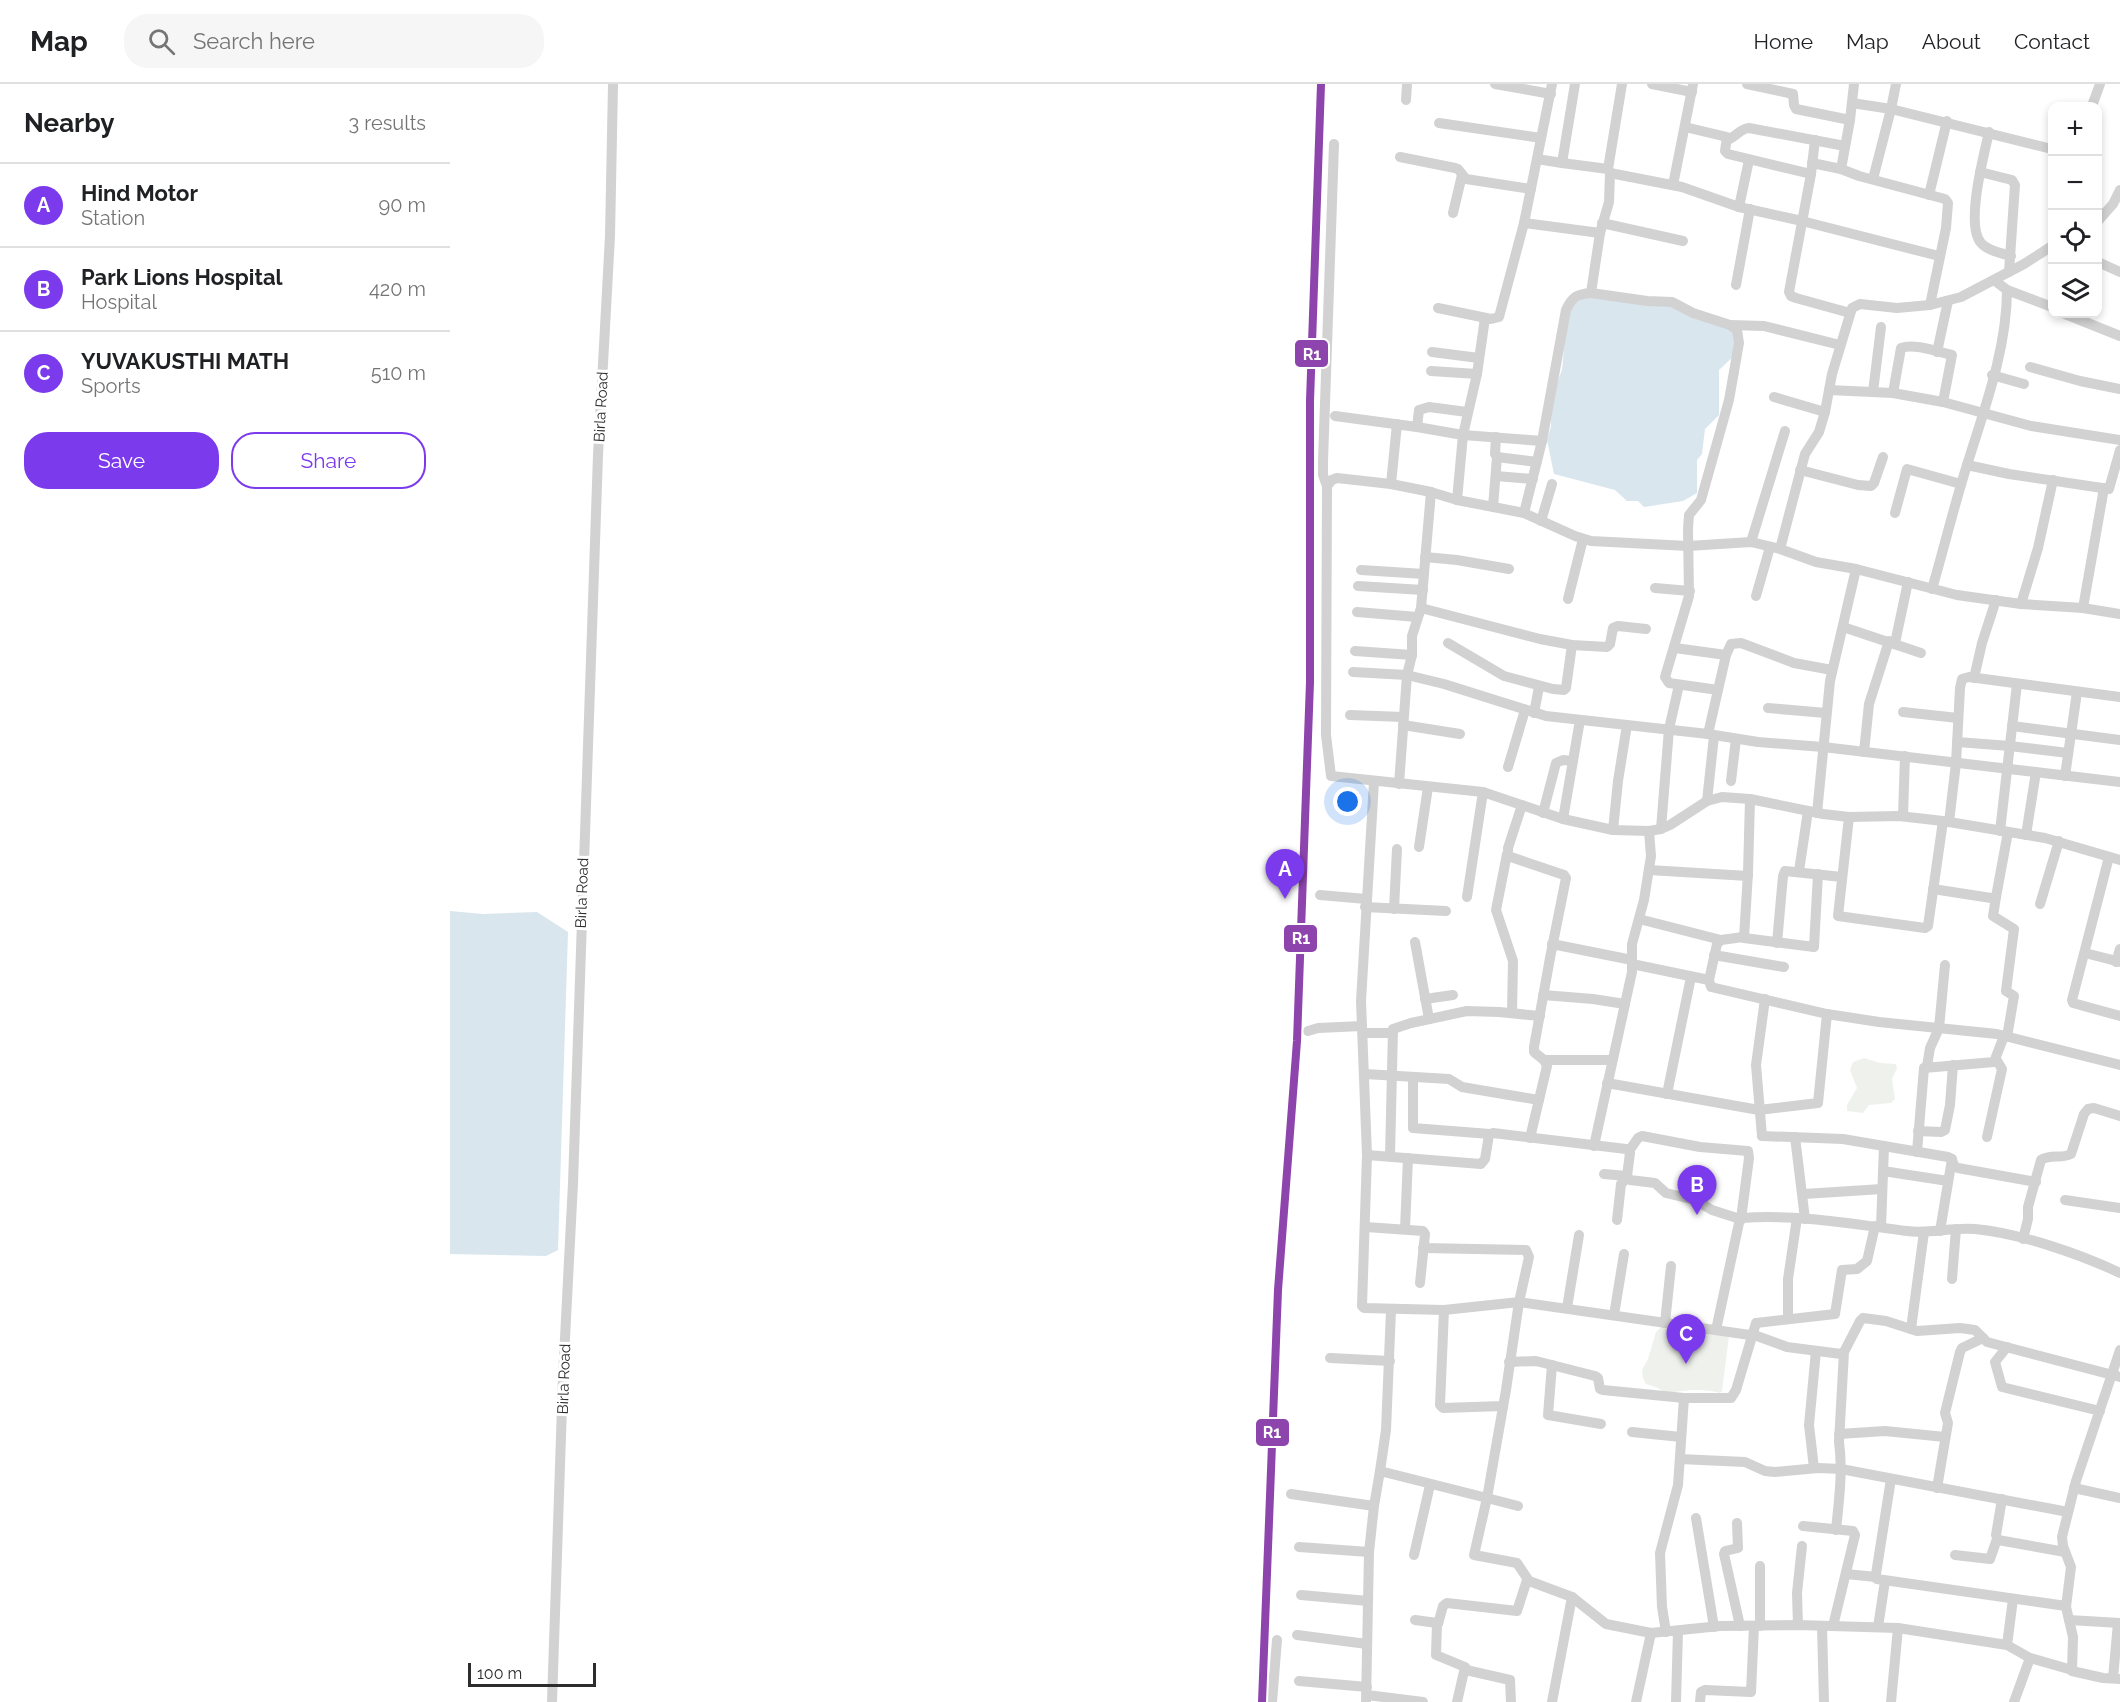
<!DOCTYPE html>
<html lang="en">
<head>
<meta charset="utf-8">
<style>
	:root { --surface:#fff; --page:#f6f6f6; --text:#202124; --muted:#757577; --line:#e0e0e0; --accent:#7c3aed }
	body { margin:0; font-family:Raleway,sans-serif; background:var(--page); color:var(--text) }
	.controls { position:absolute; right:18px; top:18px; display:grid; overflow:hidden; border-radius:12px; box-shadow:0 3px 9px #0003 }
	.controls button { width:54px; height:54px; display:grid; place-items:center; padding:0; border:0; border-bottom:2px solid var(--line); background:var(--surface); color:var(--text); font:30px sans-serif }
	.scale { position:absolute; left:18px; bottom:15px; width:128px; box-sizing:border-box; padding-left:6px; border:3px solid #2d2d2d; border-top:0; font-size:16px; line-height:21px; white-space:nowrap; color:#2d2d2d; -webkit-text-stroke:4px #fff; paint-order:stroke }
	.you { position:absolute; left:898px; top:718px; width:21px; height:21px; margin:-15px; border:4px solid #fff; border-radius:50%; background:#1a73e8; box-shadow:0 0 0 9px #1a73e833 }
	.badge { display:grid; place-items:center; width:39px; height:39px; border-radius:50%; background:var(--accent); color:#fff; font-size:20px; font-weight:700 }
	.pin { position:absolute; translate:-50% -50px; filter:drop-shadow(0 2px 3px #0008) }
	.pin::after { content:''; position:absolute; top:32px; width:21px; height:18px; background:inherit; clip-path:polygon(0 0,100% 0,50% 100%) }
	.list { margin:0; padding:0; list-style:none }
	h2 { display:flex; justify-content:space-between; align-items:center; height:78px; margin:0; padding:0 24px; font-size:26px }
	h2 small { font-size:20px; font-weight:400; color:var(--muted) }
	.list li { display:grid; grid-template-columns:39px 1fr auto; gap:18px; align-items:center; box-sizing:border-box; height:84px; padding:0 24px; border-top:2px solid var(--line) }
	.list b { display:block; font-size:22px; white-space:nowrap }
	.list p { margin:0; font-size:20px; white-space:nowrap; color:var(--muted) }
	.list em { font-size:20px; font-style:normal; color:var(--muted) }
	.actions { display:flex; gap:12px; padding:18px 24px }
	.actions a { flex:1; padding:14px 0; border:2px solid var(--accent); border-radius:24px; text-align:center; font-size:21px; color:var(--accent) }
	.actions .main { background:var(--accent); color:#fff }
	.icon { flex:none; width:33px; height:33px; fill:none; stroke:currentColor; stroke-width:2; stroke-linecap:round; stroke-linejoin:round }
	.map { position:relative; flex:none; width:1670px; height:1618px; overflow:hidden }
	header { display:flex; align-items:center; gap:36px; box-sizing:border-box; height:84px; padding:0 30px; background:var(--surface); border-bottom:2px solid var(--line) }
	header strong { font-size:28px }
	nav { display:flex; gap:33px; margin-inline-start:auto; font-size:21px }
	.search { width:420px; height:54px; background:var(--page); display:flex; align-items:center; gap:15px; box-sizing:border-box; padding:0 21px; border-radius:24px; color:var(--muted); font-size:22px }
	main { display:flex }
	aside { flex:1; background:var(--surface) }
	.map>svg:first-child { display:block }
</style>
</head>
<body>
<header>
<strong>Map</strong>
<div class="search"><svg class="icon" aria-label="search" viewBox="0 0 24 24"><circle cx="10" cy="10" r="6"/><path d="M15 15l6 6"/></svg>Search here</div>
<nav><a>Home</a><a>Map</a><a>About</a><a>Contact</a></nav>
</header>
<main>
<aside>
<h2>Nearby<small>3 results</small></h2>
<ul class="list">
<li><span class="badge">A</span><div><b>Hind Motor</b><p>Station</p></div><em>90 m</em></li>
<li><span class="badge">B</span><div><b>Park Lions Hospital</b><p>Hospital</p></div><em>420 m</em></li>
<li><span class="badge">C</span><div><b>YUVAKUSTHI MATH</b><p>Sports</p></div><em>510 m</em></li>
</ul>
<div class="actions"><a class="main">Save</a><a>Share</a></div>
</aside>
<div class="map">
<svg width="1670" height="1618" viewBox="0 0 1670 1618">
	<rect width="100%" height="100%" fill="#fff"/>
	<g fill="#eff2ec">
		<path d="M1414,974L1430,979L1446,980L1447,984L1442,995L1445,1015L1441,1019L1419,1021L1413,1029L1397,1027V1021L1407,1004L1400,986L1403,978Z"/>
		<path d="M1212,1242L1279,1252L1272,1307L1270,1309C1253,1304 1232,1306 1216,1310L1208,1304L1196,1300L1193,1294L1192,1286L1198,1275L1206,1248Z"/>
	</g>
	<g fill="#dae6ee">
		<path d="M1137,211C1163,214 1197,215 1222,222C1243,228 1262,244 1283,244L1286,270L1269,286V331L1255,345L1252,370L1247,376V409L1233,417L1194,423L1188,417H1177L1165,406L1104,390L1097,356L1101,342V314L1112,286L1118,225Z"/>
		<path d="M0,827L33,830L87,828L118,848L108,1166L96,1172L0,1170Z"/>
	</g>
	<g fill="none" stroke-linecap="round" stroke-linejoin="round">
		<g stroke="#d2d2d2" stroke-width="10">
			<path d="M1045,0L1101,10"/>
			<path d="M1125,0L1112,79L1158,85L1160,89L1159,118L1150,149L1141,209C1127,210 1122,213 1116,226L1092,357L1074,429L1125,452L1141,457L1238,462L1301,458L1330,465L1366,478L1406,485L1507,511L1571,520L1633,524L1670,530"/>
			<path d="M1202,0L1242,8"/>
			<path d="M1297,0L1343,10L1344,21L1346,25L1400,36"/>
			<path d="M1404,0L1400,36L1391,85L1409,92L1495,115L1498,119L1496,144L1480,221"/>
			<path d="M956,16L957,0"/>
			<path d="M1402,19L1441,25L1446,0"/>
			<path d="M1642,22L1650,0"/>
			<path d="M989,39L1091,54"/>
			<path d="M1235,43L1277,53L1275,67L1278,70L1361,90L1339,208L1341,212L1346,214L1400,229"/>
			<path d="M1539,48C1534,71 1515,141 1531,159C1538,167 1551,169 1561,172"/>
			<path d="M1277,56C1286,53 1291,44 1299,44L1395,62"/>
			<path d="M950,73L1005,84L1008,85L1016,95L1081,105"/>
			<path d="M1087,75L1112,79"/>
			<path d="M1362,79L1391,85"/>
			<path d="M1158,85L1172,0"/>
			<path d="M1530,88L1562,96L1565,101L1559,188"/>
			<path d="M1160,89L1232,103L1289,123L1352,137L1489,172"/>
			<path d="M1361,90L1365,56"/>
			<path d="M1423,95L1441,25L1602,65"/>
			<path d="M1223,101L1243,0"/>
			<path d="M1479,111L1497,37"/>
			<path d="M1289,123L1299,76"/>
			<path d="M1003,129L1012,91"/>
			<path d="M1648,137L1663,120L1670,106"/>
			<path d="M1074,139L1150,149"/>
			<path d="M1152,139L1233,157"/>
			<path d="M1648,178L1670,188"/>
			<path d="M1544,196L1557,206L1602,223"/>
			<path d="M1286,201L1300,125"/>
			<path d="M1141,209L1197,217L1222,218L1243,229L1280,241L1287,246L1289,259L1279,316L1251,416L1239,431L1238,445L1239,512L1215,593L1219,599L1268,606"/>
			<path d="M988,224L1041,235L1049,233L1074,139L1102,0"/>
			<path d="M1615,230L1670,252"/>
			<path d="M1280,241L1314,242L1390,261"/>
			<path d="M982,268L1029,274"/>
			<path d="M1487,268L1498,217"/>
			<path d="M1580,283L1630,297L1670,305"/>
			<path d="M981,287L1027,290"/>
			<path d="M1542,291L1574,300"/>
			<path d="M1379,306L1443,309L1493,318L1581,342L1670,356"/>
			<path d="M1423,308L1431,243"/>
			<path d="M1443,309L1451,264C1465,259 1488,268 1502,271L1493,318"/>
			<path d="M1324,313L1375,328"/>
			<path d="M885,332L967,343L1013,351L1092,357"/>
			<path d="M967,343L969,326L979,323L1017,328"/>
			<path d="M1047,373L1087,378"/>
			<path d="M1517,381L1559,390L1659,405L1670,366"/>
			<path d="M1350,386L1408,401L1421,402L1424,399L1433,373"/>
			<path d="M1046,392L1083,395"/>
			<path d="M941,400L947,340"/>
			<path d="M877,402L873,391V377L884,60"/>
			<path d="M1007,416L1013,351L1027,290L1035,234"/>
			<path d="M1043,423L1047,373L1045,370L1046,353"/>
			<path d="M1074,429L1007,416L981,408L941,400L887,394L882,396L877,402L876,651L881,692L1033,708L1113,735L1163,746L1199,747L1211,745L1220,741L1257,717L1272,713L1300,715L1373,730L1399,733L1449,732L1493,737L1595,754L1670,776"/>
			<path d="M1445,429L1457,385L1511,400"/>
			<path d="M1091,437L1102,400"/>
			<path d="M1301,458L1335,347"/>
			<path d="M1330,465L1355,370L1369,348L1375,328L1382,290L1402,224L1410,220L1447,224L1480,221L1511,213L1574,180L1602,162"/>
			<path d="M975,473L1007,476L1059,485"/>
			<path d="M911,486L974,490"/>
			<path d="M908,502L973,506"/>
			<path d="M1205,504L1240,507"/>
			<path d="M1482,505C1494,464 1504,422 1517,381C1534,326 1557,265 1557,206"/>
			<path d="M1306,512L1320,463"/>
			<path d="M1118,515L1133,455"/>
			<path d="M1571,520L1588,464L1603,396"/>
			<path d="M971,524L1090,555L1122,561L1157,563L1160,560L1163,544L1168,542L1196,545"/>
			<path d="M1633,524L1654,404"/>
			<path d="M907,528L967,533"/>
			<path d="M1393,543L1471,569"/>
			<path d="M998,559L1054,592L1103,605L1114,606L1116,604L1122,561"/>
			<path d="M1445,559L1458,498"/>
			<path d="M1225,564L1276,571"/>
			<path d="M905,567L962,571"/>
			<path d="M903,588L957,591L994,600L1096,632L1258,650L1308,658L1373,663L1670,698"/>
			<path d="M1524,594L1532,559L1546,516"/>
			<path d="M1318,624L1376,629"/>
			<path d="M1453,628L1508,634"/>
			<path d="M1084,629L1089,603"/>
			<path d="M900,631L953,633"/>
			<path d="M953,641L1010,650"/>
			<path d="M1562,642L1670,656"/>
			<path d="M1258,650L1276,571L1281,560L1291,559L1344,579L1382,586"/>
			<path d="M1507,658L1560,662L1618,669"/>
			<path d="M1414,668L1419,620L1439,557"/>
			<path d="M1058,683L1075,626"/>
			<path d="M1615,692L1627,608"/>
			<path d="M1281,697L1286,655"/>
			<path d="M924,698L911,917L917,1071L912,1222L914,1224L994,1226L1069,1218L1056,1306L1037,1414L1068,1422"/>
			<path d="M949,700L957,591L962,571V552L971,524L981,408"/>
			<path d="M1300,715L1298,789L1294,854L1364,863L1368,790"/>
			<path d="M1257,717L1264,652"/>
			<path d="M1072,721L1058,764V772L1114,791L1116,794L1100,874L1084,963V968L1094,976L1097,982L1080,1054"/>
			<path d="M1093,729L1106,679L1113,676L1123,677"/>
			<path d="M1367,729L1380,597L1406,485"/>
			<path d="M1453,732L1455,672"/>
			<path d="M1399,733L1388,832L1475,844L1478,842L1493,737"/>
			<path d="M1113,735L1130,636"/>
			<path d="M1499,738L1506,679L1510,604L1512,595L1519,593L1670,613"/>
			<path d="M1211,745L1219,645L1229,601"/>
			<path d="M1163,746L1168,697L1177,641"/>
			<path d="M1550,747L1567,600"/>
			<path d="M1576,751L1586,688"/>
			<path d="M969,763L978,703"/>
			<path d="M1057,770L1046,826L1063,877L1062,929"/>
			<path d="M1659,773L1622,916L1623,919L1670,932"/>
			<path d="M1199,786L1298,792"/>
			<path d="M1349,787L1358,727"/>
			<path d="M1483,805L1541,814L1546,813L1558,748"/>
			<path d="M870,811L916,815"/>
			<path d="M1017,813L1033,708"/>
			<path d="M1546,813L1543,832L1564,845L1556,907L1564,912L1557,953"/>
			<path d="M1590,820L1609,757"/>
			<path d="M915,823L996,827"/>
			<path d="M944,825L947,765"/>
			<path d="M1189,835L1271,856"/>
			<path d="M1293,853L1271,856L1267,860L1259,896L1261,903L1377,930"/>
			<path d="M965,858L979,935"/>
			<path d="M1327,859L1333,792L1335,787L1392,793"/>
			<path d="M1102,860L1182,876"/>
			<path d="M1635,869L1670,878"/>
			<path d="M1264,871L1334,883"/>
			<path d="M1666,878L1670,865"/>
			<path d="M1182,880L1259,896"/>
			<path d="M1093,911L1143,915L1175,920"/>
			<path d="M975,915L1003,911"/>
			<path d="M1315,915L1306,981L1312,1052L1393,1055L1498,1073L1502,1075L1504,1082L1508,1084L1586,1098"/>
			<path d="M858,947L868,944L912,942"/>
			<path d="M913,949H942"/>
			<path d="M1094,976H1162"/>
			<path d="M1477,982L1480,964L1489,944L1495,881"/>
			<path d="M915,990L999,995L1012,1003L1089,1016"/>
			<path d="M963,993V1044L1040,1050"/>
			<path d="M1157,999L1309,1026L1368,1019L1377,930L1429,938L1547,950L1670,981"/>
			<path d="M1217,1010L1241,893"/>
			<path d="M1468,1047L1491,1048L1495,1046L1500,1021L1503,981"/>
			<path d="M1345,1053L1355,1135"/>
			<path d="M1537,1053L1552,985L1546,975"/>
			<path d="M1144,1062L1182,888V860L1194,816L1201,772L1199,747"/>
			<path d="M1179,1067L1188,1054L1192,1052L1250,1063L1298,1067L1299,1074L1291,1135"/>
			<path d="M1467,1068L1474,984L1544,978L1554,952"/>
			<path d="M917,1071L1031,1080L1035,1075L1039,1051L1043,1049L1176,1065L1180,1069L1177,1092L1180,1096L1205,1099L1216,1109L1245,1116L1262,1126L1290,1135"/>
			<path d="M940,1072L943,945L961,939L1017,927L1049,928L1090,932"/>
			<path d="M1433,1087L1498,1097"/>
			<path d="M1154,1090L1177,1092"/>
			<path d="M1354,1110L1432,1105"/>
			<path d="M1615,1116L1670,1124"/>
			<path d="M1167,1136L1171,1100L1177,1094"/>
			<path d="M916,1143L973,1147L975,1150L970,1199"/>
			<path d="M1431,1143L1434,1062"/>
			<path d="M955,1145L958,1074"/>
			<path d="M1490,1147L1502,1075"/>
			<path d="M1573,1155L1578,1135V1123L1591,1076C1600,1070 1612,1075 1621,1070L1634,1030L1638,1025L1644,1024L1670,1032"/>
			<path d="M973,1164L1076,1166L1079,1173L1069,1218L1307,1252L1337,1263L1391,1270L1394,1268L1410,1237L1413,1234L1436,1237L1467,1247L1510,1244L1525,1246L1537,1258L1670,1293"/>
			<path d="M1502,1195L1506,1145"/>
			<path d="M1117,1224L1129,1151"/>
			<path d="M994,1226L990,1321L993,1324L1053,1322"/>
			<path d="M1164,1231L1174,1170"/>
			<path d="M1338,1235V1195L1347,1134"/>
			<path d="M1215,1239L1221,1182"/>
			<path d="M1461,1245L1474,1148"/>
			<path d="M1266,1246L1289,1139L1292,1134C1347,1130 1402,1140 1457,1147C1480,1150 1502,1143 1525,1145C1569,1149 1630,1170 1670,1189"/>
			<path d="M1557,1263L1545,1278L1552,1303L1650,1327"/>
			<path d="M1670,1266L1626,1397L1612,1453L1613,1462L1621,1483L1616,1523L1623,1553L1622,1587L1653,1594L1670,1595"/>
			<path d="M880,1274L940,1277"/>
			<path d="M1059,1278L1086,1277L1145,1292L1148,1294L1150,1305L1153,1306L1234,1314H1281L1286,1306L1306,1239L1385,1230L1392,1186L1407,1185L1417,1177L1425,1142"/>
			<path d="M1102,1281L1098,1331L1151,1340"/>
			<path d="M1182,1348L1231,1353"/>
			<path d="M1389,1350L1435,1347L1495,1353"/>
			<path d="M1230,1375L1295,1378L1315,1387L1325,1388L1368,1384L1391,1385L1618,1428"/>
			<path d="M1364,1384L1359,1341L1366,1267"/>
			<path d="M930,1387L936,1346L941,1226"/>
			<path d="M1441,1395L1426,1490L1427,1495L1616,1522"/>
			<path d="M1487,1404L1498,1339L1495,1329L1510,1268L1512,1264L1533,1254"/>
			<path d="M1624,1404L1670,1414"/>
			<path d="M841,1410L924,1422L930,1387L1037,1414L1024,1471L1067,1479L1079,1497L1122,1513L1156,1540L1201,1549L1270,1542L1348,1541L1448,1544L1557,1561L1580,1574L1622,1586"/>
			<path d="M1552,1415L1546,1451L1548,1456L1615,1468"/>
			<path d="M1246,1434L1264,1543"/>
			<path d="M1287,1439L1288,1464L1275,1467L1274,1470L1290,1542"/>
			<path d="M1353,1442L1403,1447L1405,1451L1383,1542"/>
			<path d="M1386,1446C1389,1416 1393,1387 1389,1358L1394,1268"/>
			<path d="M849,1463L919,1468"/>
			<path d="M964,1471L980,1401"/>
			<path d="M1505,1471L1540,1475L1547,1455"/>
			<path d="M1396,1490L1426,1493"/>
			<path d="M851,1511L918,1517"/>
			<path d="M965,1536L987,1539L986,1571L1015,1583L1007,1618"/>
			<path d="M1619,1536L1670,1539"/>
			<path d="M988,1540L993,1522L997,1519L1067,1527L1077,1496"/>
			<path d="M1348,1541L1347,1509L1352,1462"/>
			<path d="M1310,1542V1482"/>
			<path d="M1372,1542L1374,1618"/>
			<path d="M1428,1543L1435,1497"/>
			<path d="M1216,1548L1212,1523L1210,1469L1228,1401L1234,1314"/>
			<path d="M847,1551L917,1560"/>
			<path d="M1557,1561L1563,1515"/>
			<path d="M1016,1586L1060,1596L1061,1618"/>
			<path d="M1663,1594L1668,1539"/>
			<path d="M849,1597L917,1603"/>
			<path d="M917,1611L973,1618"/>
			<path d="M102,1618L113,1293L123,1099L148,371L160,152L163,0"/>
			<path d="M822,1618L827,1556"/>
			<path d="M916,1618L919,1468L924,1422"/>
			<path d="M1102,1618L1122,1513"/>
			<path d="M1186,1618L1201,1549"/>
			<path d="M1226,1618L1228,1547"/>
			<path d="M1250,1618L1251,1608L1255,1606L1301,1608L1304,1542"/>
			<path d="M1441,1618L1448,1544"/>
			<path d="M1564,1618L1580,1574"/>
		</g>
		<defs>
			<path id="rail-1" d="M812,1618L828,1206L847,957L860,598V317L871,0"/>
		</defs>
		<use href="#rail-1" stroke="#fff" stroke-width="12"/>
		<use href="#rail-1" stroke="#8e44ad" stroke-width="8"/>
	</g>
	<g text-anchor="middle" stroke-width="6" stroke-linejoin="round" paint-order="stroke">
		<g font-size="15" fill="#2d2d2d" stroke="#fff">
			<text transform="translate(151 323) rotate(-87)" y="5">Birla Road</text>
			<text transform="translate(132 809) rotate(-88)" y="5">Birla Road</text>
			<text transform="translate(114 1295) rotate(-88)" y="5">Birla Road</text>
		</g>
	</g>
	<g stroke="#fff" stroke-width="2">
		<rect x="844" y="255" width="35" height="29" rx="6" fill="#8e44ad"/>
		<rect x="833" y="840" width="35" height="29" rx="6" fill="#8e44ad"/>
		<rect x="805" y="1334" width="35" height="29" rx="6" fill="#8e44ad"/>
	</g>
	<g font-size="16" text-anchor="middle" font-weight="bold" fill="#fff">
		<text x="862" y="276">R1</text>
		<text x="851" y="860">R1</text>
		<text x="822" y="1354">R1</text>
	</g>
</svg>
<div class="controls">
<button>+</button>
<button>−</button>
<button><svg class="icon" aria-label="locate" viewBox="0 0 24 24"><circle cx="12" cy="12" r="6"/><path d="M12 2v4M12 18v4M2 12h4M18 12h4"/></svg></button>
<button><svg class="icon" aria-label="layers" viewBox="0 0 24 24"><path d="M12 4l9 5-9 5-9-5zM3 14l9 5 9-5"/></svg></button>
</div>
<div class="scale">100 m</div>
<div class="you"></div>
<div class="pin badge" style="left:835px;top:815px">A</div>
<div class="pin badge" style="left:1247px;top:1131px">B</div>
<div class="pin badge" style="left:1236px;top:1280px">C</div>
</div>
</main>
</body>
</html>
